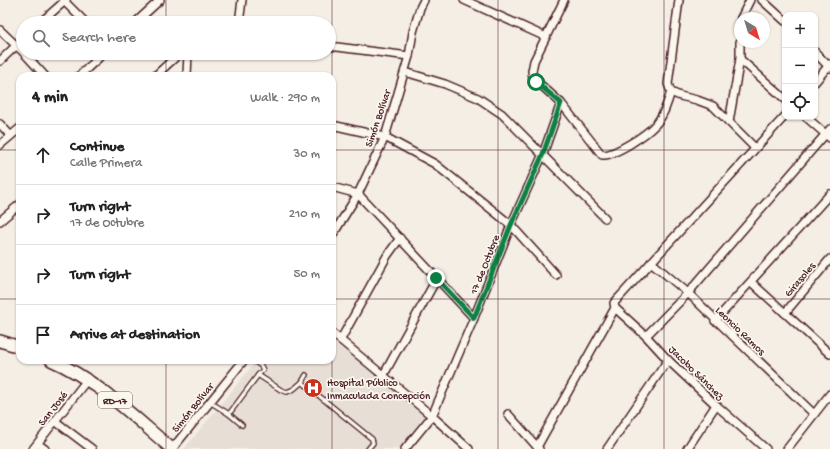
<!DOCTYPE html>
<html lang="en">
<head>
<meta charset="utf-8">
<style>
	:root { --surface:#fff; --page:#f6f6f6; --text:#222; --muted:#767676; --line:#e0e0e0 }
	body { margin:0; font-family:"Gochi Hand",sans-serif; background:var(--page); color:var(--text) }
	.controls { position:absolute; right:12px; top:12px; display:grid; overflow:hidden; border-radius:8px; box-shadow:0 1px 3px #0004 }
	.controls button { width:36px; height:36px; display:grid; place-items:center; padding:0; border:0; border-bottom:1px solid var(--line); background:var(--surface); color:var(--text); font:20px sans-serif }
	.compass { position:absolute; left:734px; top:12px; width:36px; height:36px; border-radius:50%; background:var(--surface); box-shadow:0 1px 3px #0004; rotate:142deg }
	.stop { position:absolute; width:12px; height:12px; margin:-9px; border:3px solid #0b8043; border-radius:50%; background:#fff }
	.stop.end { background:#0b8043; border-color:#fff; box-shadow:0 1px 4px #0008 }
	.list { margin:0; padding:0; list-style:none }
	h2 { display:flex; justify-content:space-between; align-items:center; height:52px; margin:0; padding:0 16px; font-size:17px }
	h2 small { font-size:13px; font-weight:400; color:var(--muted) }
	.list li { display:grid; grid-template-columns:26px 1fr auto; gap:12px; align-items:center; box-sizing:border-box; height:60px; padding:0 16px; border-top:1px solid var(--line) }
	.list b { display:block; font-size:15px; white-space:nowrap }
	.list p { margin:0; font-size:13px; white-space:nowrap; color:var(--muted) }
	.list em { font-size:13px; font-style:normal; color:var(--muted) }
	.icon { flex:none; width:22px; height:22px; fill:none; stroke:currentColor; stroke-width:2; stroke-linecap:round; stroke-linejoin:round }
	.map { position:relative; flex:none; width:830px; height:449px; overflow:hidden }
	.search { position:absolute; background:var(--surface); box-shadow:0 1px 3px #0004; left:16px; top:16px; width:320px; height:44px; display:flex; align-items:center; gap:10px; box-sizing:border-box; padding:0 14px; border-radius:22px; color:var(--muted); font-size:15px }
	.panel { position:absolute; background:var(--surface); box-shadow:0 1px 3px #0004; left:16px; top:72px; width:320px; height:292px; border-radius:12px }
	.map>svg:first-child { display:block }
</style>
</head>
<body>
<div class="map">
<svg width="830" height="449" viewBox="0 0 830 449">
	<rect width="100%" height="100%" fill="#f4eee4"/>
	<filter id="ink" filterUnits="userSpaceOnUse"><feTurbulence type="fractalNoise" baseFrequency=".025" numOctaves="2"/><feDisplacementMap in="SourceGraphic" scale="8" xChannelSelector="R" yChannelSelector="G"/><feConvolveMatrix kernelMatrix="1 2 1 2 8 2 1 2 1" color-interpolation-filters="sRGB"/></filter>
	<g filter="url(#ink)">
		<path fill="#e7dfd6" d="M332,340L426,415L399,449H184L257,360H332Z"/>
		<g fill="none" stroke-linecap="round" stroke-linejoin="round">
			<defs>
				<g id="lane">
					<path d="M253,360L261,366L263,370L258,375"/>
					<path d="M302,382L306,375"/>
					<path d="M210,402L229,414L258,375L281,390L287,392L294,389L302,382L372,439L373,443L368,449"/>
					<path d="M229,414L242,425"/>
				</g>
				<g id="street">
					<path d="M63,0L86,23"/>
					<path d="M464,0L546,37"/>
					<path d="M564,0L534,61L532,71L533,78L561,103L602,155C614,156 646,135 655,125C664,116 667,103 671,92"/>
					<path d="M679,0L668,84L671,92L680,96L697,100L713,106L755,148"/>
					<path d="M762,0L785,21"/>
					<path d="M741,18L750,0"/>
					<path d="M40,23L66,0"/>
					<path d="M135,23L160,0"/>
					<path d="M239,23L242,0"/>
					<path d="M0,30L23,52"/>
					<path d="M329,46L409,56"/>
					<path d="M815,52L830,68"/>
					<path d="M24,53L45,76"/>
					<path d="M740,59L785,99"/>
					<path d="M0,61L23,39"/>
					<path d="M405,72L445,84L478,98L502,114L605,218"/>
					<path d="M79,76L104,53"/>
					<path d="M155,76L180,53"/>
					<path d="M187,76L188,53"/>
					<path d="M815,82L830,64"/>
					<path d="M806,117L830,138"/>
					<path d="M729,122L740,59V42"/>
					<path d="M0,124L10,135"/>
					<path d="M332,125L385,137L435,164L511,225L556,275"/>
					<path d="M0,145L20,128"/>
					<path d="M332,187L358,194L474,318"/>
					<path d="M0,221L20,204"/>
					<path d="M332,236L358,194L385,137L409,56L413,32L420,8L424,0"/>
					<path d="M651,262L688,293L814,414"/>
					<path d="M751,282L830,354"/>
					<path d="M615,308L646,336L668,360L716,405L766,449"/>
					<path d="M785,313L830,259"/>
					<path d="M715,321L830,194"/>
					<path d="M332,333L432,416L469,449"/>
					<path d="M646,336L688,293L830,129"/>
					<path d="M341,339L387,256L400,238"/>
					<path d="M383,376L437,278"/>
					<path d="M508,414L539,449"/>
					<path d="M55,421L92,449"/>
					<path d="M38,444L45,449"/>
					<path d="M537,447L615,308L614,303L785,116"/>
					<path d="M33,449L87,380"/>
					<path d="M172,449L244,360"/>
					<path d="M405,449L432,416L474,318L511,225L543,154L561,103"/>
					<path d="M607,449L668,360"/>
					<path d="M687,449L716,405"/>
					<path d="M787,449L830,394"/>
				</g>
				<g id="primary">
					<path d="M0,341L20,347"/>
					<path d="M51,360C97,380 134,417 172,449"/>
				</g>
			</defs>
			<use href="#lane" stroke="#4a1f2b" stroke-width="6"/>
			<use href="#street" stroke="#4a1f2b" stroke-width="10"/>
			<use href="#primary" stroke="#4a1f2b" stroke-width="14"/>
			<use href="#lane" stroke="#fbf7ec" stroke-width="3.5"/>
			<use href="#street" stroke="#fbf7ec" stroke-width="7"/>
			<use href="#primary" stroke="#fbf7ec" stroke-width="11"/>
		</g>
	</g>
	<g fill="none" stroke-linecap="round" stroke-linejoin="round" filter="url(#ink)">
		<path stroke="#0b8043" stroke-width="5" d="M436,278L474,318L511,225L543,154L561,103L536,82"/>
	</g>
	<path fill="none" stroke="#4a1f2b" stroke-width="1" stroke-opacity="0.55" d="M166,0V23M332,0V76M498,0V449M664,0V449M166,53V76M332,76V360M0,150H20M332,150H830M0,299H20M332,299H830M166,360V449M332,360V449"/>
	<defs>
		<symbol id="hospital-disc" viewBox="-11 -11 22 22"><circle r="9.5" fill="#c8321e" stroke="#fbf7ec"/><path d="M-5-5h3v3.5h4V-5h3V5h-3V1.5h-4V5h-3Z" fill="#fff"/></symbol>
	</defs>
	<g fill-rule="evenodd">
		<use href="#hospital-disc" x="302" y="377" width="22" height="22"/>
	</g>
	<g text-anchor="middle" stroke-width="3.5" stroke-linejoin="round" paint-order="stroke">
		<rect fill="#fbf7ec" stroke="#7f6065" stroke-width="1" x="98" y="392" width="34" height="16" rx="3"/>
		<g font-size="10" font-weight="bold" fill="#4a1f2b">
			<text x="115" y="404">RD-17</text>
		</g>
		<g font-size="11" fill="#4a1f2b" stroke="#fbf7ec">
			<text transform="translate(377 118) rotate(-71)" y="4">Simón Bolívar</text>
			<text transform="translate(484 264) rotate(-68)" y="4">17 de Octubre</text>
			<text transform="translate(799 279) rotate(-50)" y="4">Girasoles</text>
			<text transform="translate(741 330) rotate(44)" y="4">Leoncio Ramos</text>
			<text transform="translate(697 372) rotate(44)" y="4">Jacobo Sánchez</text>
			<text transform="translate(192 407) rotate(-51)" y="4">Simón Bolívar</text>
			<text transform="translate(52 408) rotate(-52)" y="4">San José</text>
		</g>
		<g font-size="11" fill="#4a1f2b" stroke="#fbf7ec" text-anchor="start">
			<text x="327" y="386">Hospital Público<tspan x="327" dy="13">Inmaculada Concepción</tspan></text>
		</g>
	</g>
</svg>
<div class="controls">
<button>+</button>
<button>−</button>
<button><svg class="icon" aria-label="locate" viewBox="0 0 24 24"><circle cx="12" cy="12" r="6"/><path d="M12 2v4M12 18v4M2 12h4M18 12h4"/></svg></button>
</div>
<svg class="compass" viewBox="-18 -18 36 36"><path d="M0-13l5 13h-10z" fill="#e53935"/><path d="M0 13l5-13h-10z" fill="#767676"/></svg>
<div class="stop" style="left:536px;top:82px"></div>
<div class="stop end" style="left:436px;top:278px"></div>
<div class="search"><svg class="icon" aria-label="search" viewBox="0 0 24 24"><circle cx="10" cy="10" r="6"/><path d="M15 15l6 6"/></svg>Search here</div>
<section class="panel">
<h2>4 min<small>Walk · 290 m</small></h2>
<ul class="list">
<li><svg class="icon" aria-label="ahead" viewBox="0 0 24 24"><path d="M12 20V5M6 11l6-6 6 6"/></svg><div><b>Continue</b><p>Calle Primera</p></div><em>30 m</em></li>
<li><svg class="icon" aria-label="right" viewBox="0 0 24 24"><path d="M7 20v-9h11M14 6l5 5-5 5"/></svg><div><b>Turn right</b><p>17 de Octubre</p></div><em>210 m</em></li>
<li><svg class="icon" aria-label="right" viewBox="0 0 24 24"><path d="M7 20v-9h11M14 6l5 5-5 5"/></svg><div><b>Turn right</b></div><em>50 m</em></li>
<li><svg class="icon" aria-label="arrive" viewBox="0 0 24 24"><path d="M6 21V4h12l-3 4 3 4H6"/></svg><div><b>Arrive at destination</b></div></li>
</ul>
</section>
</div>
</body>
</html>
